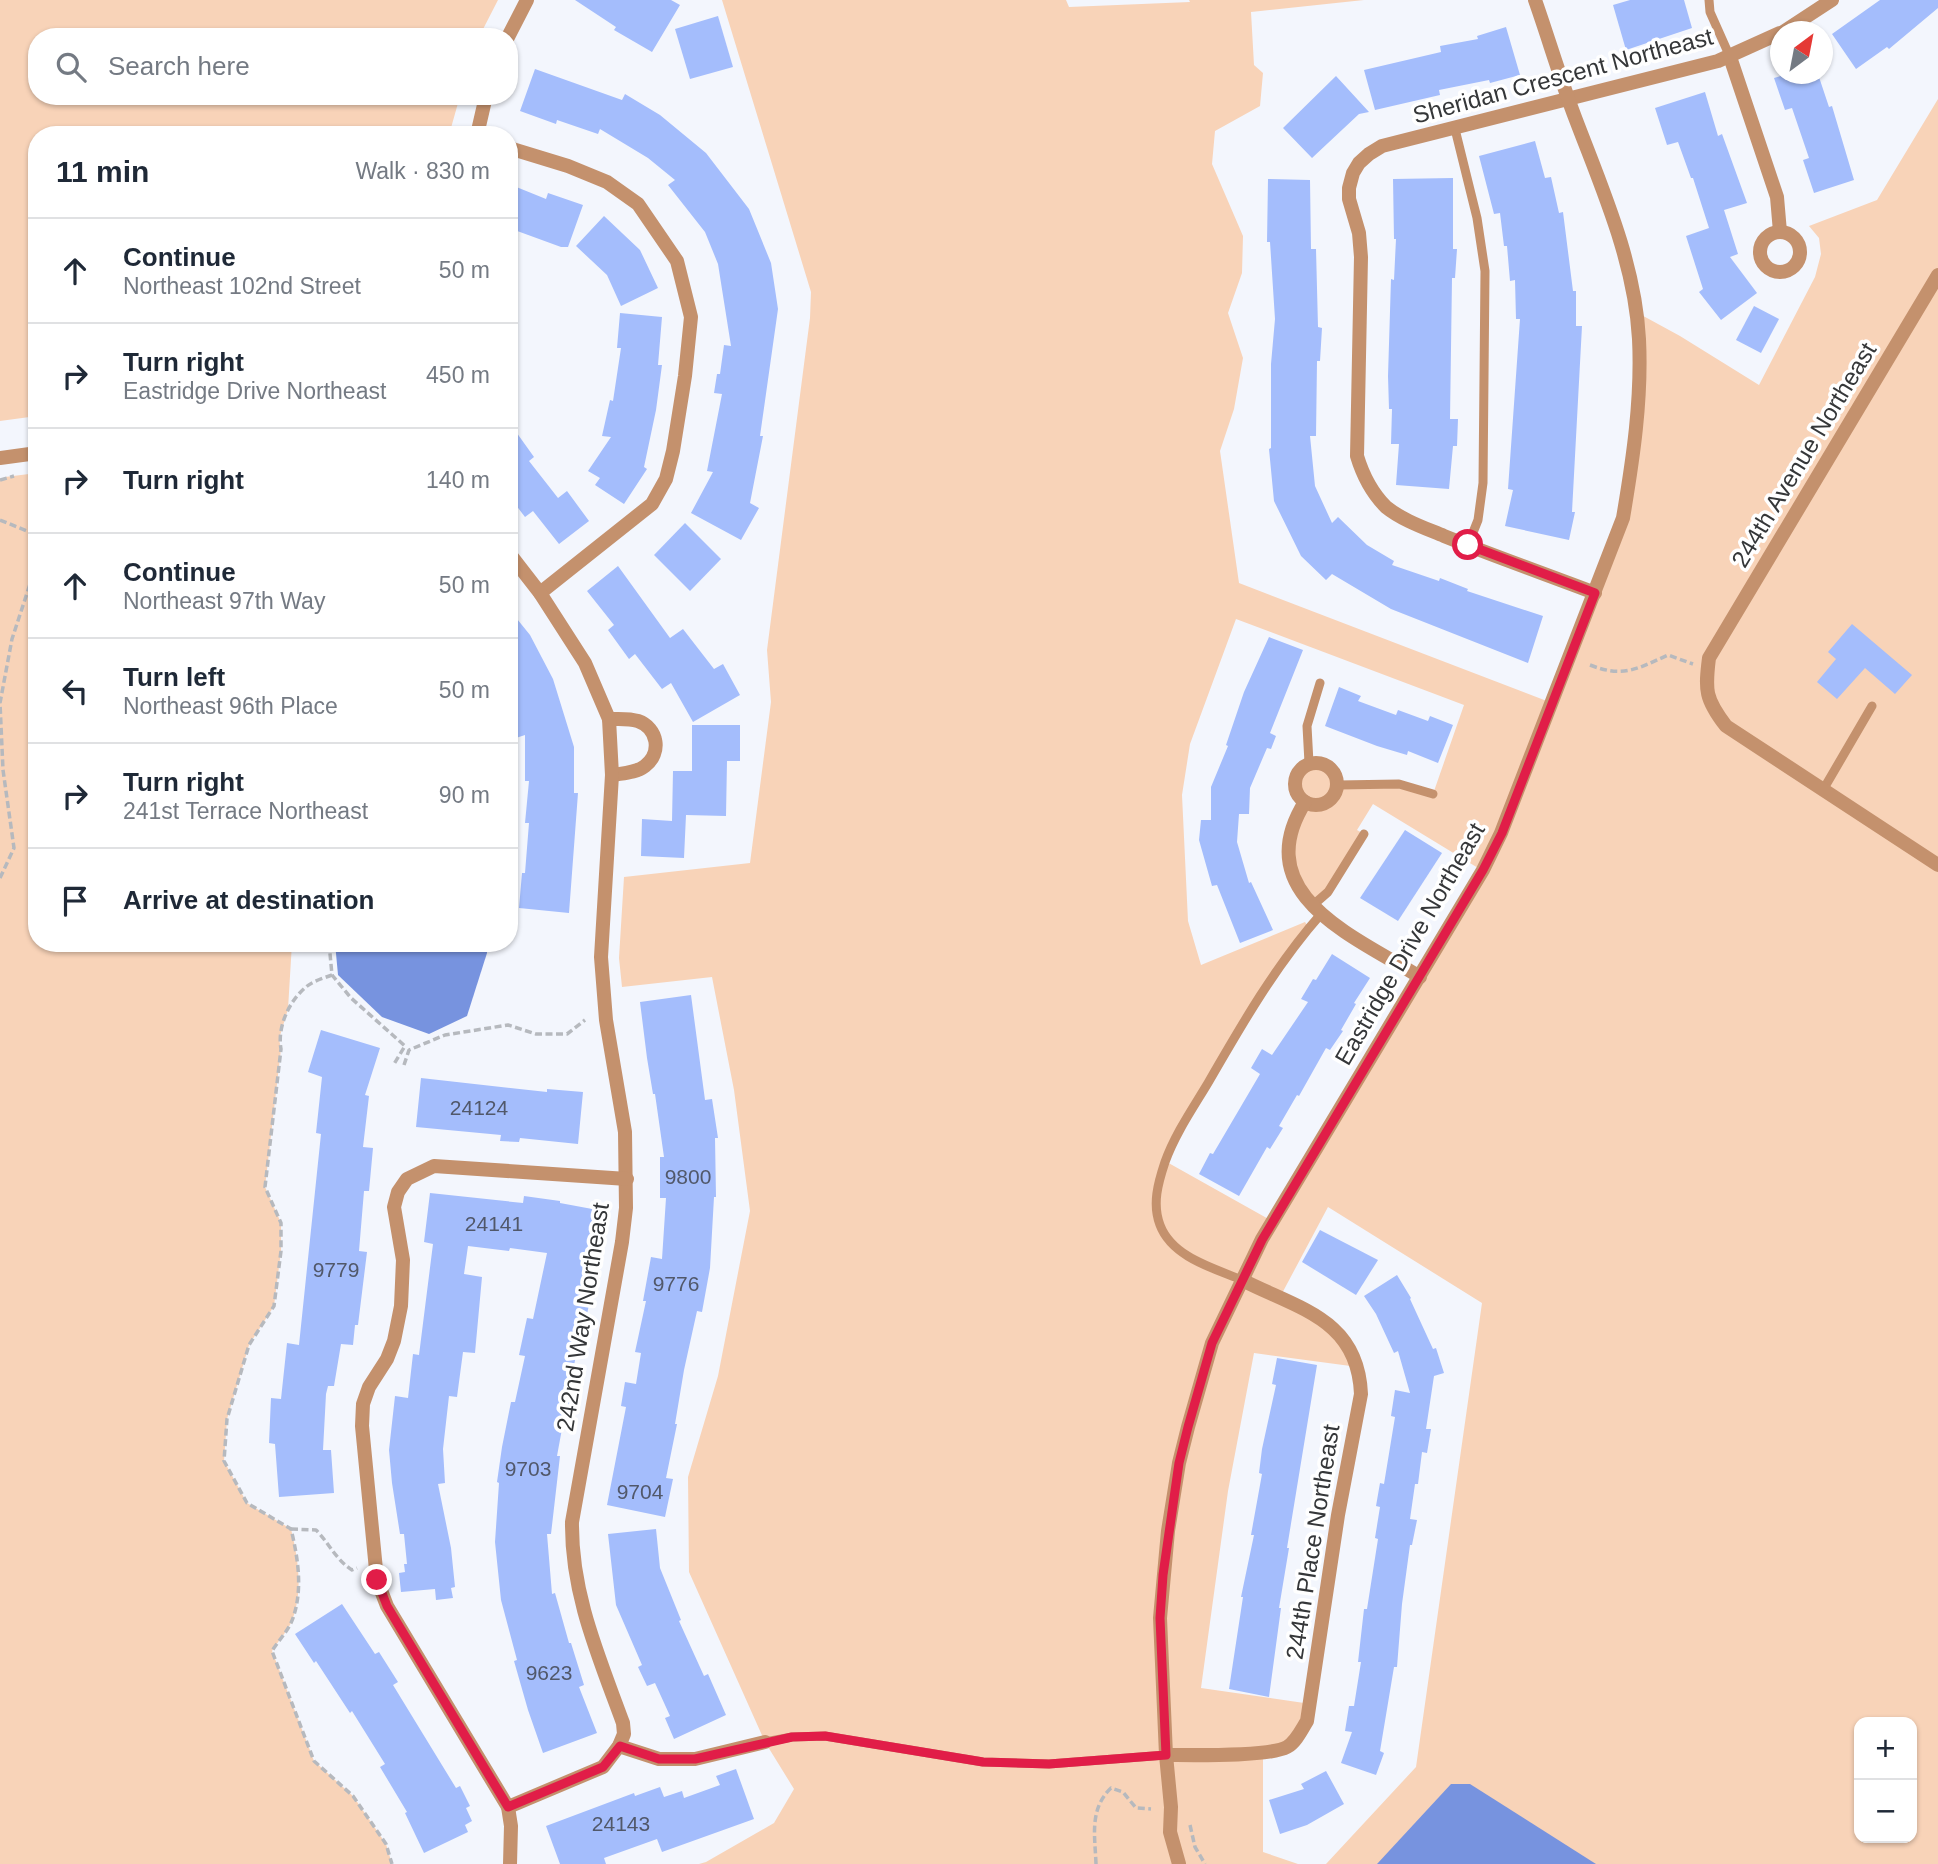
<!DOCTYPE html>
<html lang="en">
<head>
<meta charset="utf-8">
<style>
	:root { --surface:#fff; --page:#f6f6f7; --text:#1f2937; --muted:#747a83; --line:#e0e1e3 }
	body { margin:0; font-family:Helvetica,sans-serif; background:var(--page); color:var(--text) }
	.controls { position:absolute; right:21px; bottom:21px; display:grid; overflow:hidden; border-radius:14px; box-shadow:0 2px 5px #0004 }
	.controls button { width:63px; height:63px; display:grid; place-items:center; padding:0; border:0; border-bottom:2px solid var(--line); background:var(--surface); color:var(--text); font:35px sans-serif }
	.compass { position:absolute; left:1770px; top:21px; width:63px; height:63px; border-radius:50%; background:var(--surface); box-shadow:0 2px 5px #0004; rotate:32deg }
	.stop { position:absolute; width:21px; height:21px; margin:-16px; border:5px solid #e11d48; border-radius:50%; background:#fff }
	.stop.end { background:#e11d48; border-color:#fff; box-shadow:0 2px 7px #0008 }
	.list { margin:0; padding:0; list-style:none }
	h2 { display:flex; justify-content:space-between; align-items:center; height:91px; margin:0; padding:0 28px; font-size:30px }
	h2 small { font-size:23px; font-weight:400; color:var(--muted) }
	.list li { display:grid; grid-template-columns:46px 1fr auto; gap:21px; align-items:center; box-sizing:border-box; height:105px; padding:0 28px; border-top:2px solid var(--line) }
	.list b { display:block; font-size:26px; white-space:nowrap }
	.list p { margin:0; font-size:23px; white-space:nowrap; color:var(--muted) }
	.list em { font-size:23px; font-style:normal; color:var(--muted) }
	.icon { flex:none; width:38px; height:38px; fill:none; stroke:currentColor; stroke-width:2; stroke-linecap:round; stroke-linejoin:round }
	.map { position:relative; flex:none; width:1938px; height:1864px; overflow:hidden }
	.search { position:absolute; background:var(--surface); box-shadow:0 2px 5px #0004; left:28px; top:28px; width:490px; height:77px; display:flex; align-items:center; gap:18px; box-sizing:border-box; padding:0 24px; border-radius:28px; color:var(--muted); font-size:26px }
	.panel { position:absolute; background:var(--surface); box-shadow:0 2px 5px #0004; left:28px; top:126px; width:490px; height:826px; border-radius:28px }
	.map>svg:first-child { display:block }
</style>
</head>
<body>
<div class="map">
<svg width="1938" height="1864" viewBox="0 0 1938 1864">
	<rect width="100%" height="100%" fill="#f3f6fd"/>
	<g fill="#f8d3b8" fill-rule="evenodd">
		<path d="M0,0H498L479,37H37V96H460L449,135H37V416L0,421Z"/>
		<path d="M722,0H1066L1069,7L1190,2L1189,0H1364L1251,12L1254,65L1263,73L1260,106L1215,131L1212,164L1243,236L1242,273L1228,313L1243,358L1234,409L1220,451L1239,583L1552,703L1595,593L1632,467L1636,312L1680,336L1759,385L1815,277L1821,254L1819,238L1809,226L1877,200L1938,99V1864H1326L1416,1767L1482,1303L1328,1207L1279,1299L1322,1318L1358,1367L1254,1353L1228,1491L1201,1688L1311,1704L1298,1735L1263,1752V1852L1298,1864H699L706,1862L774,1823L794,1789L765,1742L689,1572L688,1477L718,1376L750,1211L734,1090L712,977L622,987L619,958L624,877L750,863L771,702L767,650L810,318L811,292ZM1236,619L1464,705L1433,794L1374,784L1338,785C1334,752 1291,757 1295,791L1305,802L1293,821L1296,880L1312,906L1328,892L1364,834L1357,830L1373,804L1483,871L1272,1221L1165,1161L1275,974L1309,928L1305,922L1201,965L1188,921L1182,795L1190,744ZM1859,1722H1912V1838H1859Z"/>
		<path d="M37,473V943H292L288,1009L279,1039L281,1049L265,1187L281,1223V1251L274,1306L249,1345L227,1419L224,1461L247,1503L291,1529C298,1558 303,1589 293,1618C289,1630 278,1641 272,1651L314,1761L353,1796L386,1844L392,1864H0V480L5,477Z"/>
	</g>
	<g fill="#7793df">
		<path d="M335,943H487V953L467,1016L429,1034L382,1017L338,975Z"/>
		<path d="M1451,1784H1470L1596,1864H1377Z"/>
	</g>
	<g fill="#a4bdfc">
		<path d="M575,0H671L680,5L652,52L614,30L616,27Z"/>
		<path d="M1630,0H1684L1692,28L1626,50L1613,5Z"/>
		<path d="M1880,0H1938V8L1889,49L1887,47L1856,69L1832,34Z"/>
		<path d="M718,16L733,67L690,79L675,29Z"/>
		<path d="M1506,27L1520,75L1490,83L1489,80L1439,90L1440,95L1375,110L1364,70L1441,52L1440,46L1478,39L1477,36Z"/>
		<path d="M535,69L622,100L625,94L660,115L706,153L749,209L771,263L778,309L760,436H763L750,503L759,508L741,540L691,513L713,472L707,471L722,394L714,393L717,374H720L724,345L731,346L718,264L705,232L668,185L675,180L648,158L600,129L598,134L557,120L556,124L520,111Z"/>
		<path d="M1788,74H1818L1829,107L1832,106L1854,180L1814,193L1803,160L1809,158L1792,108L1785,110L1774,78Z"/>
		<path d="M1336,76L1369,112L1359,114L1312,158L1283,128Z"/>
		<path d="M1705,92L1718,136L1722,134L1747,203L1724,210L1738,254L1730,257L1757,293L1721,320L1699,292L1703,289L1686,236L1709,228L1693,178H1691L1678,142L1667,145L1655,108Z"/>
		<path d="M1535,141L1545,178L1551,177L1559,213L1563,212L1573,291H1576V326H1582L1572,512H1575L1569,540L1505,526L1513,490L1508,489L1520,319H1516L1515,280L1510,281L1507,246H1504L1500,213L1494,214L1479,156Z"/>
		<path d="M1453,178V249H1457L1455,278H1452L1450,419H1458L1457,446H1453L1449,489L1396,485L1399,444H1391L1392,409H1389L1388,376L1391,279L1394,280L1396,239H1394L1393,179Z"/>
		<path d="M1268,179L1310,180L1311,249H1316L1318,327L1322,328L1320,361H1317L1316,436H1310L1315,486L1332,523L1338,517L1367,545L1394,561L1392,565L1439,581L1440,578L1468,589L1467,591L1543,616L1528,663L1391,609L1332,574L1326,580L1301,556L1274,501L1269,449L1271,448V364L1275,319L1270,242H1267Z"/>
		<path d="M509,184L546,199L548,193L583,205L568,247H561L509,228Z"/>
		<path d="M604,216L640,250L658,288L621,306L607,275L576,246Z"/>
		<path d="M1754,306L1779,319L1761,353L1736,340Z"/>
		<path d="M620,313L662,317L658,365H662L656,410L644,467L647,469L624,504L595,485L600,478L588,471L611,437L602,436L610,400L613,401L621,348H617Z"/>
		<path d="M509,422L534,457L529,461L558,498L567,491L589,521L559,544L533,511L525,517L509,496Z"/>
		<path d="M685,523L721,559L690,591L654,555Z"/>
		<path d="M618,566L670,638L683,629L714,669L723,664L740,695L693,722L671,683L662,689L635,654L629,659L608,630L614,625L587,591Z"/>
		<path d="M509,609L530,635L553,679L574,747V793H578L569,913L519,908L522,873H525L529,823H525L529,781H525V735L513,739L509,728Z"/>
		<path d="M1852,624L1912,675L1895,694L1865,668L1837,699L1817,682L1836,659L1828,652Z"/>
		<path d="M1269,637L1303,650L1270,733L1276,736L1271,749L1267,748L1250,788L1249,814H1239L1237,842L1249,883L1251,882L1273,930L1240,943L1217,885L1212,886L1199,840L1201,820H1211V787L1228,746L1226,745L1244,692Z"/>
		<path d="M1339,687L1361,696L1358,701L1396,715L1398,710L1428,721L1430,716L1453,725L1438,763L1408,751L1407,755L1377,746L1325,726Z"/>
		<path d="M692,725H740V761H727L726,816L686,815L684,858L641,856L642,819L672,821L673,771H692Z"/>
		<path d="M1405,830L1442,853L1398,921L1360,898Z"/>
		<path d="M1332,954L1370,978L1354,1003L1356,1004L1341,1030L1343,1031L1330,1050L1326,1048L1299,1096L1297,1095L1279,1126L1283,1128L1270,1149L1267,1147L1239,1196L1199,1174L1210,1153L1213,1154L1260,1074L1251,1068L1262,1049L1272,1055L1308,1002L1301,999L1313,979L1316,980Z"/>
		<path d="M691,995L705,1100L712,1099L718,1138H715L716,1197H714L710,1268L702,1312L697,1311L684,1370L675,1424H677L666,1478L673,1479L665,1517L607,1505L626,1407L621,1406L625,1382L636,1384L641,1353L635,1352L646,1301H643L651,1257L662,1259L666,1198H660V1157H664L655,1094H653L647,1058L640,1002Z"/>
		<path d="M321,1030L380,1048L365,1095L369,1096L363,1147L373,1148L369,1191H364L359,1251L367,1252L358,1325H355L353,1345L341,1344L334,1386H328L326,1394L323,1450H331L334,1493L279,1497L275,1444L269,1443L271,1398L281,1399L287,1343L299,1345L321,1134L316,1133L322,1077L308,1072Z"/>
		<path d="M421,1078L547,1092V1089L583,1092L578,1144L520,1138L519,1142L500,1141L501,1135L416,1127Z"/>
		<path d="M430,1193L523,1203L524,1196L560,1201V1203L603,1211L590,1289L592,1290L585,1324L582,1323L573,1371L577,1372L570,1408L566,1407L557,1456H560L551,1534H547L552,1594L555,1593L569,1643H571L584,1685L579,1687L597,1733L543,1753L528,1710L514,1661L517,1660L501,1600L495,1542L499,1483L497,1482L502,1447L511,1402H515L525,1356L519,1355L527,1318L533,1319L547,1253L510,1248L509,1251L468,1246L464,1274L482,1277L475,1353L463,1352L457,1397L449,1396L443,1449L445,1483L438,1484L451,1548L455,1587L451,1588L453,1598L436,1600L435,1589L401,1592L399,1573L405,1572L404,1564H407L404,1534H400L392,1483L389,1450L395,1396L408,1398L413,1354L419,1355L433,1244L424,1242Z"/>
		<path d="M1320,1230L1378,1260L1356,1295L1302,1262Z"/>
		<path d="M1397,1275L1411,1298L1410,1299L1433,1349L1436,1348L1444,1373L1434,1376L1426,1429H1431L1427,1453L1422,1452L1418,1484H1415L1410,1519L1417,1520L1412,1545H1410L1402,1604L1397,1667H1394L1380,1751L1384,1753L1376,1775L1341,1763L1352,1732L1345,1731L1349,1706H1354L1361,1662H1358L1364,1609H1367L1378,1539L1375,1538L1380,1507L1376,1506L1380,1483L1384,1484L1395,1417L1391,1416L1395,1390L1410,1393L1398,1351L1394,1353L1376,1314L1364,1296Z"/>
		<path d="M1277,1358L1317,1365L1287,1548H1289L1279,1608H1281L1269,1697L1229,1689L1243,1597H1241L1254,1535H1251L1262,1474L1259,1473L1262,1449L1276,1385L1272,1384Z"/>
		<path d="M656,1529L660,1568L681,1620L679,1621L704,1676L708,1674L726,1715L674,1739L665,1718L670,1716L655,1683L647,1686L638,1667L642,1665L616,1605L608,1534Z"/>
		<path d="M342,1604L375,1654L379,1652L398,1682L393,1685L456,1788L460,1786L470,1806L466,1808L472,1821L465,1825L468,1832L424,1853L405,1813L407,1812L380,1767L385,1764L352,1711L350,1713L316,1661L314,1663L295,1634Z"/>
		<path d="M736,1769L754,1819L662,1852L657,1839L604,1858L606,1864H560L546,1826L634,1793L635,1796L660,1787L664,1797L682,1791L684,1798L720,1785L716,1776Z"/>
		<path d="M1326,1771L1344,1804L1307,1825L1280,1834L1269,1800L1304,1789L1301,1784Z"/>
	</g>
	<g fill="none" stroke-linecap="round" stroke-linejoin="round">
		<g stroke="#b6b9be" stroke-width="3.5" stroke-dasharray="7 3.5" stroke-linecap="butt">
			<path d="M0,480L14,476"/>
			<path d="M0,520L37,535"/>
			<path d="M1590,665C1623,678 1637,669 1668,655L1693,664"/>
			<path d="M0,878L14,848L3,770L0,703L12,639L32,578L35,535"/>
			<path d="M329,943L332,975L351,998L405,1046L394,1064"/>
			<path d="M332,975C324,978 313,981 306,987C289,1001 277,1027 281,1049L265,1187L281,1223V1251L274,1306L249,1345L227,1419L224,1461L247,1503L291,1529C298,1558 303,1589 293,1618C289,1630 278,1641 272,1651L314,1761L353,1796L386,1844L392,1864"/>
			<path d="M404,1065L409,1050L445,1035L508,1025L536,1034H567L585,1020"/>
			<path d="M291,1529L316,1530C329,1543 336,1560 352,1570L357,1568"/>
			<path d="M1190,1825L1195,1847L1205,1864"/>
			<path d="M1096,1864C1095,1836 1089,1809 1111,1788L1123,1792L1136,1808L1151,1809"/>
		</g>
		<g stroke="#c4916d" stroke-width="9">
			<path d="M1709,0L1710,12L1730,57"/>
			<path d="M1455,129L1477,218L1485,271L1483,483L1478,520L1468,545"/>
			<path d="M1309,763L1307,726L1320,683"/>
			<path d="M1338,785L1399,784L1433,794"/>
			<path d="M1823,790L1872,706"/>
			<path d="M1312,906L1328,892L1364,834"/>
			<path d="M1242,1280C1213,1268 1172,1257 1160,1225C1152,1204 1158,1183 1165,1162C1175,1134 1193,1108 1208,1083C1242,1024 1276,965 1321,914"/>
			<path d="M765,1742L792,1737L825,1736L983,1762L1049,1764L1166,1755"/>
		</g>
		<g stroke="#c4916d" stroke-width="14">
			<path d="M1783,32L1832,0"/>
			<path d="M508,37L527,0"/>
			<path d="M1730,57L1777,197L1780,232"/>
			<path d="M477,135L486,96"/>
			<path d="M509,148L568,166L607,182L638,204L677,261L691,317L685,376L673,451L666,479L652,504L540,593"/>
			<circle cx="1780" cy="252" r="20"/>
			<path d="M1938,275L1709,658C1705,690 1705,699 1726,726L1938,865"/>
			<path d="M0,458L37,453"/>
			<path d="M1595,593C1545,574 1494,556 1444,536C1425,528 1402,520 1386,507C1371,492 1363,476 1357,456L1361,257L1359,233L1349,199V188L1353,173L1359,163L1369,154L1382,146L1718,61L1780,33"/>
			<path d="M609,719C618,719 629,718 638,721C658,728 662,753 645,766C636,773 623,773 612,775"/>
			<circle cx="1316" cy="784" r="21"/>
			<path d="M1305,802C1247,895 1356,937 1420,977"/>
			<path d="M619,1746L659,1759H695L765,1742"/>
			<path d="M1166,1755C1190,1755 1269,1757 1287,1747C1296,1742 1302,1729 1307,1721L1338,1515L1361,1394C1358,1319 1299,1309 1242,1280"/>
			<path d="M508,1807L603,1767L619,1746L624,1734L623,1723C599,1657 571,1594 572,1522L622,1242L626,1208L625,1132L606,1020L601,957L612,775L609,719L585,663L540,593L509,553"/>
			<path d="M510,1864L511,1826L508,1807L387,1606L377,1580L362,1426L363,1404L369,1387L387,1359L394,1341L401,1306L403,1260L394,1207L398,1192L407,1179L434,1166L627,1179"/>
			<path d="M1179,1864L1170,1832L1171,1807L1166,1755L1160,1618L1168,1531L1179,1463L1188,1427L1212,1343L1262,1239L1483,870L1501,833L1623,518C1633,459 1642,399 1639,339C1635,263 1603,191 1576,120C1561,81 1549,40 1535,0"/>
		</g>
	</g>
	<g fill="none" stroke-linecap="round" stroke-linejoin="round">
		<path stroke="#e11d48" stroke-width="9" d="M377,1580L387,1606L508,1807L603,1767L620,1746L659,1759H695L792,1737L825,1736L983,1762L1049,1764L1166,1755L1160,1618L1163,1575L1179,1463L1188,1427L1212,1343L1262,1240L1483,870L1502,833L1595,593L1468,545"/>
	</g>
	<g text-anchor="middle" stroke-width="7" stroke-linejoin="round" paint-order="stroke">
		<g font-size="21" fill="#51586a">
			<text x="479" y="1115">24124</text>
			<text x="688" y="1184">9800</text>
			<text x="494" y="1231">24141</text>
			<text x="336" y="1277">9779</text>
			<text x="676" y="1291">9776</text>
			<text x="528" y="1476">9703</text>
			<text x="640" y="1499">9704</text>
			<text x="549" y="1680">9623</text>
			<text x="621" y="1831">24143</text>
		</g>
		<g font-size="24" fill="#353739" stroke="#fff">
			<text transform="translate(1563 76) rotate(-15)" y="8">Sheridan Crescent Northeast</text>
			<text transform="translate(1804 455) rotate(-59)" y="8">244th Avenue Northeast</text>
			<text transform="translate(1410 944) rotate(-60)" y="8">Eastridge Drive Northeast</text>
			<text transform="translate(583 1317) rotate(-81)" y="8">242nd Way Northeast</text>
			<text transform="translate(1313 1542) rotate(-81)" y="8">244th Place Northeast</text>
		</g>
	</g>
</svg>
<div class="controls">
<button>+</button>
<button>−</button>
</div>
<svg class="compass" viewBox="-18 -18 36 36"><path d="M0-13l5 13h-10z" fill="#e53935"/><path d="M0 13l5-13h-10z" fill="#747a83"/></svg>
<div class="stop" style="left:1468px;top:545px"></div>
<div class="stop end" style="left:377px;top:1580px"></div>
<div class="search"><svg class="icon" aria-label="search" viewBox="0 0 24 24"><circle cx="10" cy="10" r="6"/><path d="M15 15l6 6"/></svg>Search here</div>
<section class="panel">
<h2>11 min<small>Walk · 830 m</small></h2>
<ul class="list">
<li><svg class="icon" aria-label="ahead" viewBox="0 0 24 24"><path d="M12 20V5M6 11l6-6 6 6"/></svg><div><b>Continue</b><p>Northeast 102nd Street</p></div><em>50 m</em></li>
<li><svg class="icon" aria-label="right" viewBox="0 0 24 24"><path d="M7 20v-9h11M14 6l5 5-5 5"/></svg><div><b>Turn right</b><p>Eastridge Drive Northeast</p></div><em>450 m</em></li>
<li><svg class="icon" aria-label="right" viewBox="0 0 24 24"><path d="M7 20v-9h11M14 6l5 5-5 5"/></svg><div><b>Turn right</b></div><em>140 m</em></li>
<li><svg class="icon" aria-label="ahead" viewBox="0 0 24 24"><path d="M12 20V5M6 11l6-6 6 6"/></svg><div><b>Continue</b><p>Northeast 97th Way</p></div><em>50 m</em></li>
<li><svg class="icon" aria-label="left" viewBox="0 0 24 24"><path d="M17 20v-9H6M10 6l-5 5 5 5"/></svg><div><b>Turn left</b><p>Northeast 96th Place</p></div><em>50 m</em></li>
<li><svg class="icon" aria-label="right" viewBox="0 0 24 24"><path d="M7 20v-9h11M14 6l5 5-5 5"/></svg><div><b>Turn right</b><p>241st Terrace Northeast</p></div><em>90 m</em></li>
<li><svg class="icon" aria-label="arrive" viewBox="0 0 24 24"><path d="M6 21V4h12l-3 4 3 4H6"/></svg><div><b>Arrive at destination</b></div></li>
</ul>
</section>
</div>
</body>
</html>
